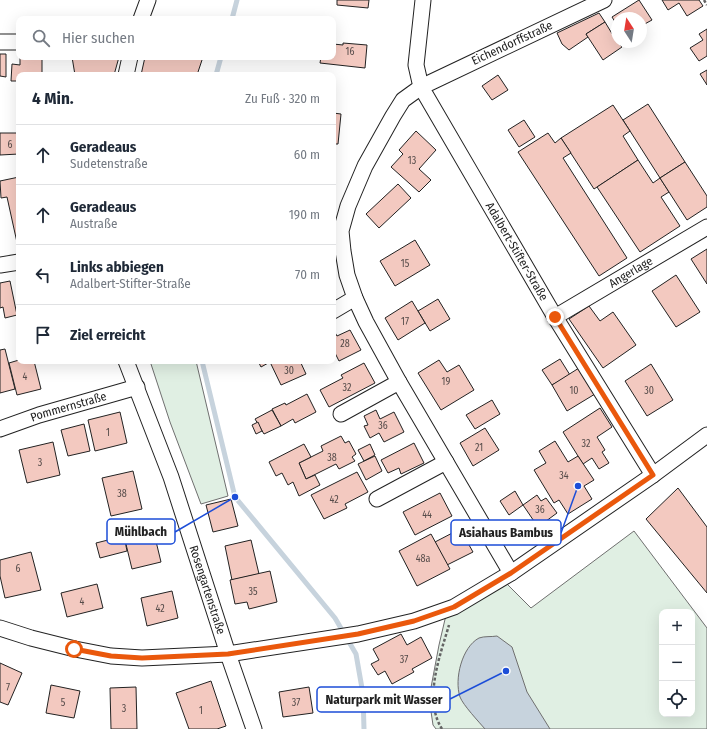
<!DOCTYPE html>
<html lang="de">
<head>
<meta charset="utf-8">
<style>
	:root { --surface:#fff; --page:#f2f2f3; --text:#1f2937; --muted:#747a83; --line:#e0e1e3 }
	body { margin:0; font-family:"Fira Sans Condensed",sans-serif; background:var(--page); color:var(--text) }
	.controls { position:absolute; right:12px; bottom:12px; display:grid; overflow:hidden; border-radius:8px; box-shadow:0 4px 16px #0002 }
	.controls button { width:36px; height:36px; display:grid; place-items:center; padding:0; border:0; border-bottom:1px solid var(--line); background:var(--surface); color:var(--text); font:20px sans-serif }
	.compass { position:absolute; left:611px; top:12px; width:36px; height:36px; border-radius:50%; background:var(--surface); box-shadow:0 4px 16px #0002; rotate:348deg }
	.stop { position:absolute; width:12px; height:12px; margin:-9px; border:3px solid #ea580c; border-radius:50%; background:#fff }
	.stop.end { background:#ea580c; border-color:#fff; box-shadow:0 1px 4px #0008 }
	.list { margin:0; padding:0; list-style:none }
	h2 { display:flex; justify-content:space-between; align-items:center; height:52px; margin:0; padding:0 16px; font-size:17px }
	h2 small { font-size:13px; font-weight:400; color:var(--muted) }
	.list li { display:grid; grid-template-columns:26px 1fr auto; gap:12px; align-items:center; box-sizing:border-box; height:60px; padding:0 16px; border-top:1px solid var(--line) }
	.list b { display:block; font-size:15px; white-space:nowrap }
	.list p { margin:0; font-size:13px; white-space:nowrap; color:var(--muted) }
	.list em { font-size:13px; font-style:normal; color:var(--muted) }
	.icon { flex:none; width:22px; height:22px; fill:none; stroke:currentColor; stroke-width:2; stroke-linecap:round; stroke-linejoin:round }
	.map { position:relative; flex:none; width:707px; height:729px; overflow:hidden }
	.search { position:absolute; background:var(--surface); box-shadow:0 4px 16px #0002; left:16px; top:16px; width:320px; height:44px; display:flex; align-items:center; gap:10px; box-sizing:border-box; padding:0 14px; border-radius:8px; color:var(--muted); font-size:15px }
	.panel { position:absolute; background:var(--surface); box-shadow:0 4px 16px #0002; left:16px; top:72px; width:320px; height:292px; border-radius:8px }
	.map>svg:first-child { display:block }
</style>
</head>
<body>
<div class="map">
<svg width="707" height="729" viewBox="0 0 707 729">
	<rect width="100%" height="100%" fill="#fff"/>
	<g fill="#e0efe3" stroke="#6f6f6f" fill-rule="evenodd">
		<path d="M150,361H196L228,496L201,504L170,422Z"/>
		<path d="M634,531L707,628V729H436L433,725L429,698L439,645L446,615L505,582L531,608ZM662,612H692V714H662Z"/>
	</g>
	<path fill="#c7d3dd" stroke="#6f6f6f" d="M497,636L512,647L527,692L550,729H485C479,722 463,705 460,697C454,679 462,647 479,638C484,636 492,637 497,636Z"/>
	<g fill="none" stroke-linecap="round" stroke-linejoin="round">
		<g stroke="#c7d3dd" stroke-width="5">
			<path d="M232,19L237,0"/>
			<path d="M216,75L221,57"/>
			<path d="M202,361L235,497L335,618L356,654L363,694L364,729"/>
		</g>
	</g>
	<g fill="#f3c9c0" stroke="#222">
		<path d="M337,0H369L368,8L337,5Z"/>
		<path d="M639,0L652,20L641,26V18H617V25L612,17Z"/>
		<path d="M662,0H699L703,6L687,16L679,3L668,10Z"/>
		<path d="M599,13L605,22L586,34L588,37L569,50L562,44L557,33Z"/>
		<path d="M605,22L617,42L622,47L603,60L586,34Z"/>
		<path d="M707,29V56L699,61L690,48L703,40L699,34Z"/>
		<path d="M343,43L367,45L365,68L320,63L321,57H333V44L343,45Z"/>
		<path d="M0,54H6V77L0,76Z"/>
		<path d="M20,57H42V75H19V81H11L12,64L20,65Z"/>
		<path d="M72,57H119L114,75H75Z"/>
		<path d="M145,57H203L197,75H141Z"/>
		<path d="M707,70V85L700,74Z"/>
		<path d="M498,75L508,90L492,100L482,86Z"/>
		<path d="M648,104L685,162L660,178L623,120Z"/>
		<path d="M613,105L630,131L623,136L638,160L594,189L561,138Z"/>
		<path d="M333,113L341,114L338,144H333Z"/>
		<path d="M524,120L535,137L519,147L508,130Z"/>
		<path d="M416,131L436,150L419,169L431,180L419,192L391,167L403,154L399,150Z"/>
		<path d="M0,133H19V154L0,155Z"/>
		<path d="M548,133L555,143L561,138L571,153L563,158L627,258L599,276L518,152Z"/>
		<path d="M638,160L653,183L660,178L669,192L661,197L680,226L640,252L597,187Z"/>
		<path d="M685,162L707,196V207L687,220L660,178Z"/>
		<path d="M19,177V247H18L7,197L1,198L0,181Z"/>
		<path d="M398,184L411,198L379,228L366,214Z"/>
		<path d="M415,240L430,265L395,286L380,261Z"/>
		<path d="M707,249V284L691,259Z"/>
		<path d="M676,275L700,312L676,327L652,291Z"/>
		<path d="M10,281L17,315L5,318L3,307L0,308V283Z"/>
		<path d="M438,299L450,319L430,331L418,311Z"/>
		<path d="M412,301L425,323L398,340L385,318Z"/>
		<path d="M589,306L600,321L613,312L636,345L603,368L569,319Z"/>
		<path d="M333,329L337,336L350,330L361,350L339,361L333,349Z"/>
		<path d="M5,349L15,389L0,393V350Z"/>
		<path d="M560,359L570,375L552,385L542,370Z"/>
		<path d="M19,360L34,361L41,389L17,395L9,363Z"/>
		<path d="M439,360L447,372L459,365L474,390L441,410L418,373Z"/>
		<path d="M258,361H300L306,374L281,385L270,362L261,367Z"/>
		<path d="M364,363L375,383L329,407L320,390L343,378L341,375Z"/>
		<path d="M651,364L673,400L647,416L625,381Z"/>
		<path d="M579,368L595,394L567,411L552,385Z"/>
		<path d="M307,394L316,412L295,423L293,419L281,426L272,409L285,403L286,405Z"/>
		<path d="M492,400L500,414L475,429L466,415Z"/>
		<path d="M600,408L612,427L597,437L605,450L602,452L609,463L599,469L592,458L583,464L563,432Z"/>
		<path d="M272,410L281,426L264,434L255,419Z"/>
		<path d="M376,410L380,419L394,412L404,432L384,442L379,433L370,438L364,426L368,425L364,416Z"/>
		<path d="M120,412L127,443L95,451L88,420Z"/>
		<path d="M258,422L262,431L256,434L252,425Z"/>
		<path d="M84,424L90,451L68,456L61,430Z"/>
		<path d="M485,428L499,450L473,466L460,443Z"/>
		<path d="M341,436L345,443L349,441L356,454L352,457L355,461L339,469L336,464L306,479L299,463L323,451L321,446Z"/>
		<path d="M555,441L568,462L578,456L594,480L584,486L592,499L568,514L559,500L554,503L534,470L546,463L539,451Z"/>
		<path d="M53,442L60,475L27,483L19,450Z"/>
		<path d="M414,443L424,463L401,474L399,468L388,473L381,460Z"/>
		<path d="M304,444L311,457L299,463L306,479L315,475L320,485L299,496L293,482L288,485L282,473L276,476L269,462Z"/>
		<path d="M370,444L375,455L364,461L358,450Z"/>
		<path d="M375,456L382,471L366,480L358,464Z"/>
		<path d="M133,471L142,509L111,516L102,478Z"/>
		<path d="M357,472L368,492L345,504L347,508L324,519L311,495Z"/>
		<path d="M678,488L707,527V593L646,519Z"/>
		<path d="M515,491L523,505L509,515L500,501Z"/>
		<path d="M440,493L452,516L415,535L403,512Z"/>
		<path d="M537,495L541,501L546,498L557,513L538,527L523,505Z"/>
		<path d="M231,499L238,526L213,532L206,505Z"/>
		<path d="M153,529L161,562L132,569L124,536Z"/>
		<path d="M460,529L473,552L447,565L435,542Z"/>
		<path d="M431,534L450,569L417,586L399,551Z"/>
		<path d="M124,536L127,551L100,558L96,543Z"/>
		<path d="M251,540L259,574L232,580L225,546Z"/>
		<path d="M31,552L41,590L5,598L0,576V560Z"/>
		<path d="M270,571L277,602L249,609L247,602L235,604L230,580Z"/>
		<path d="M97,584L103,608L67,617L61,593Z"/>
		<path d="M172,591L178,618L147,626L141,598Z"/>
		<path d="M401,634L407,645L421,637L432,658L412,669L414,672L392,684L385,671L378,675L371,664L379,660L373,649Z"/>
		<path d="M0,663L22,673L8,705L0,702Z"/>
		<path d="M211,681L226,726L217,729H189L176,693Z"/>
		<path d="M51,685L80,691L74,718L46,713Z"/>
		<path d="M136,687L137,729H111L110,688Z"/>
		<path d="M309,687L313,713L283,717L279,692Z"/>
	</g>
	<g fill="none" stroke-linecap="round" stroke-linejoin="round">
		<defs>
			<g id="minor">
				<path d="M423,0L416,65L421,87L403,100L393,116L365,166L348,206L341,231L343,251L347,275L355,298L366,322L399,382L511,573"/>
				<path id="s1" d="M604,0L421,87L555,317L653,475"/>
				<path d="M141,19L148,0"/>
				<path d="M0,42H19"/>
				<path d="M126,75L130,57"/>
				<path d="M0,265L19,262"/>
				<path d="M333,311L355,298"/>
				<path id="s2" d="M555,317L707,227"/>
				<path id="s3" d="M126,361L171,477L228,654L254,729"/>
				<path d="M341,414L399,382"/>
				<path id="s4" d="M0,429L39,415L137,387"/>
				<path d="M377,499L446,462"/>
				<path d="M0,628L31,638L75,649L111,656L142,658L228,654L358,634L414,621L454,607L511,573L653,475L707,435"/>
			</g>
		</defs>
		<use href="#minor" stroke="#222" stroke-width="17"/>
		<g stroke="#646464" stroke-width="2.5" stroke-dasharray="3 2" stroke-linecap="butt">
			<path d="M704,0L707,5"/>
			<path d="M442,729C423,699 440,656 449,625"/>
		</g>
		<use href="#minor" stroke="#fff" stroke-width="15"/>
	</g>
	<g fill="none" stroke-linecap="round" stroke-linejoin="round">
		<path stroke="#ea580c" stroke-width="5" d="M74,649L111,656L142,658L228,654L358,634L414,621L454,607L511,573L653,475L555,317"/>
	</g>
	<g text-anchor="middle" stroke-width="3" stroke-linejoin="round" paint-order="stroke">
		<g font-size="10" fill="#564c4a">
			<text x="350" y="55">16</text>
			<text x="10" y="148">6</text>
			<text x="412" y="164">13</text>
			<text x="405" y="267">15</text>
			<text x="405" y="325">17</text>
			<text x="345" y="347">28</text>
			<text x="289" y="374">30</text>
			<text x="25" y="380">4</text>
			<text x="446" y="385">19</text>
			<text x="347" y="391">32</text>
			<text x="574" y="394">10</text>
			<text x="649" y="394">30</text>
			<text x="383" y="429">36</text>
			<text x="108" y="436">1</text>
			<text x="586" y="447">32</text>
			<text x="479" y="451">21</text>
			<text x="332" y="461">38</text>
			<text x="40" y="466">3</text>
			<text x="564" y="479">34</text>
			<text x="122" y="497">38</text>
			<text x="334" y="503">42</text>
			<text x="540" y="513">36</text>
			<text x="427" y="518">44</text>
			<text x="423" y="562">48a</text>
			<text x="18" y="572">6</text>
			<text x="253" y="595">35</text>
			<text x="82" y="605">4</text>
			<text x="160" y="612">42</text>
			<text x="404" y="663">37</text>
			<text x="8" y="691">7</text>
			<text x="63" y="706">5</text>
			<text x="296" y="706">37</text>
			<text x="124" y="712">3</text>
			<text x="201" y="714">1</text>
		</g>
		<g font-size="12" fill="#222" stroke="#fff">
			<text transform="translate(512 43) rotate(-25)" y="4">Eichendorffstraße</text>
			<text dy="4" stroke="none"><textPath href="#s1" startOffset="393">Adalbert-Stifter-Straße</textPath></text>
			<text dy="4" stroke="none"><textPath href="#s2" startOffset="88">Angerlage</textPath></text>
			<text dy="4" stroke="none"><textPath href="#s4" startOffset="72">Pommernstraße</textPath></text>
			<text dy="4" stroke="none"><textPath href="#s3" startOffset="243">Rosengartenstraße</textPath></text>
		</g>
	</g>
	<path fill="none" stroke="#1d4ed8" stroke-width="1.5" d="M235 497L175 532M578 486L561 533M506 671L450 699"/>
	<g fill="#1d4ed8" stroke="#fff" stroke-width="1.5">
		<circle cx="235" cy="497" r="4"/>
		<circle cx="578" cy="486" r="4"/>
		<circle cx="506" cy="671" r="4"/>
	</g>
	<g fill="#fff" stroke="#1d4ed8" stroke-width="1.5">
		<rect x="107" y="519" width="68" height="25" rx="4"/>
		<rect x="451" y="520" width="110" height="25" rx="4"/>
		<rect x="317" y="687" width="133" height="25" rx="4"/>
	</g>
	<g font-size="13" text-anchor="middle" font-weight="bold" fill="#222">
		<text x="141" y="536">Mühlbach</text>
		<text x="506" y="537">Asiahaus Bambus</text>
		<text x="384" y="704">Naturpark mit Wasser</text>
	</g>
</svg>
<div class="controls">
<button>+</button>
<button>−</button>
<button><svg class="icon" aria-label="locate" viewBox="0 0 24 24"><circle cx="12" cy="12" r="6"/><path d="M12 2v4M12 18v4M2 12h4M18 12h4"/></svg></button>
</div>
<svg class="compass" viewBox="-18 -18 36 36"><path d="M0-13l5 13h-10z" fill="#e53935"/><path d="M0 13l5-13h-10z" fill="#747a83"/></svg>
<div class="stop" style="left:74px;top:649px"></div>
<div class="stop end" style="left:555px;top:317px"></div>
<div class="search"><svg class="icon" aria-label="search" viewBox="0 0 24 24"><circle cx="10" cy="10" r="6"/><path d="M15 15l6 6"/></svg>Hier suchen</div>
<section class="panel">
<h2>4 Min.<small>Zu Fuß · 320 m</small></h2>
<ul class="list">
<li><svg class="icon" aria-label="ahead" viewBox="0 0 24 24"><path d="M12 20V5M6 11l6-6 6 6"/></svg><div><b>Geradeaus</b><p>Sudetenstraße</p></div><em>60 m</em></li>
<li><svg class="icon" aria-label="ahead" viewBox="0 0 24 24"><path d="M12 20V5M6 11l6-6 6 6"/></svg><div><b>Geradeaus</b><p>Austraße</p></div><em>190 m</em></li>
<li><svg class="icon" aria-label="left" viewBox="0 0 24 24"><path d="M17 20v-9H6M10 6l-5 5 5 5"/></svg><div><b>Links abbiegen</b><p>Adalbert-Stifter-Straße</p></div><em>70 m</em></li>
<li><svg class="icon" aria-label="arrive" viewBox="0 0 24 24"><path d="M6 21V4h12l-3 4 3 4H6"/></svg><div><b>Ziel erreicht</b></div></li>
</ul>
</section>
</div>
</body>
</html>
